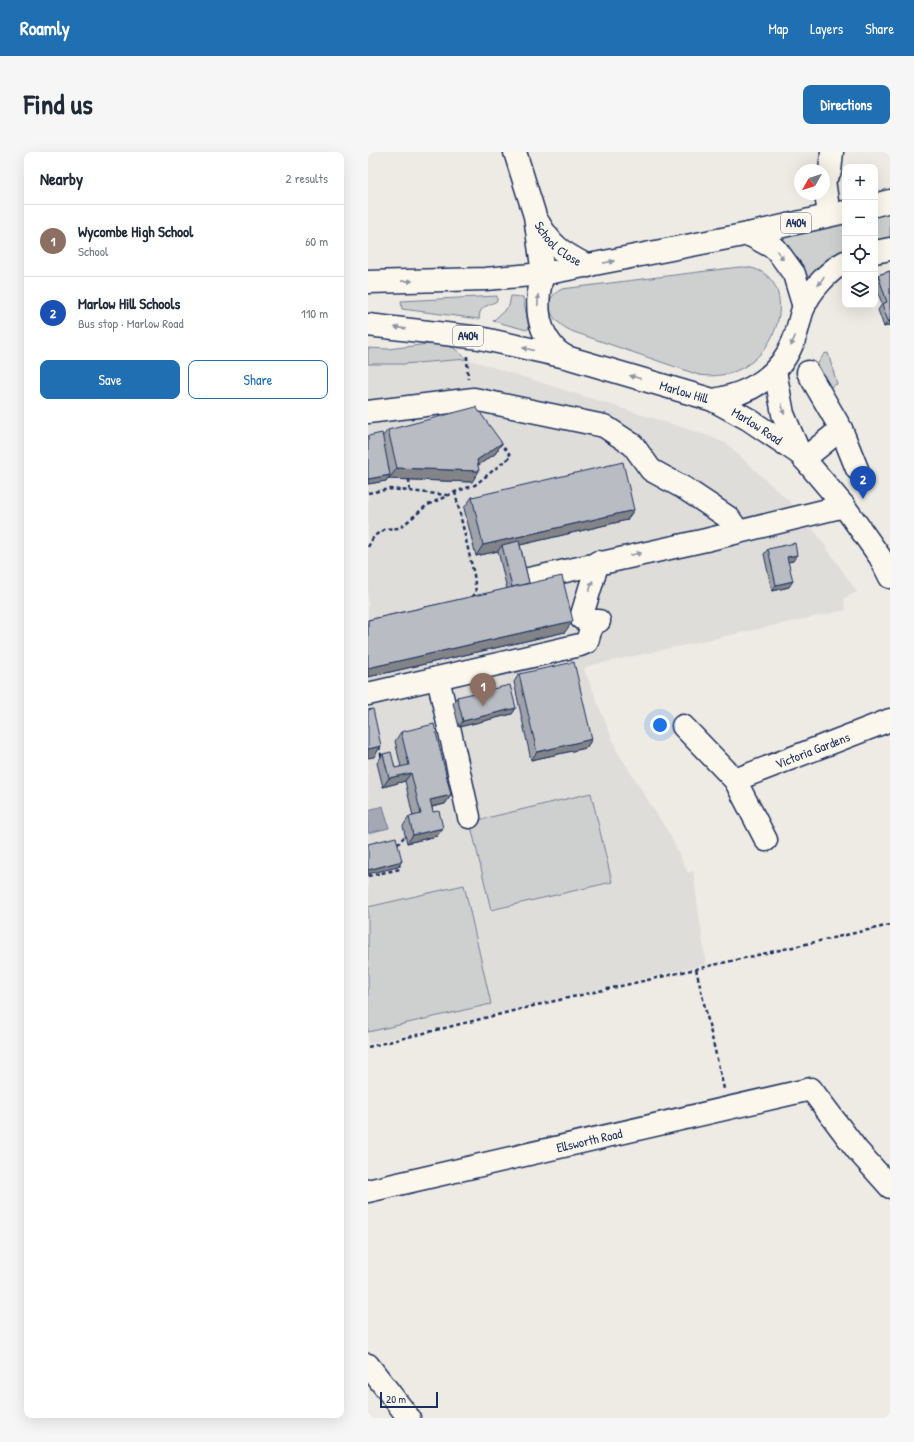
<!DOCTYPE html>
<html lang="en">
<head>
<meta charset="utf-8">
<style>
	:root { --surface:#fff; --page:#f6f6f7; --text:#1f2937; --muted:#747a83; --line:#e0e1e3; --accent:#1f6fb2 }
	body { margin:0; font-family:"Patrick Hand",sans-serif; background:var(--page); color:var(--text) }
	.controls { position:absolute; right:12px; top:12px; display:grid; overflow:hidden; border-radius:8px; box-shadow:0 4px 16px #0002 }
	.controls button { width:36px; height:36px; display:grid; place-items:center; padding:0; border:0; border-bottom:1px solid var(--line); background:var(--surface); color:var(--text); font:20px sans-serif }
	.compass { position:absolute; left:426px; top:12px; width:36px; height:36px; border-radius:50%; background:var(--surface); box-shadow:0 4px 16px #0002; rotate:231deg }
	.scale { position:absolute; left:12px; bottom:10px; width:58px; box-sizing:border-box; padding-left:4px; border:2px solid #1b2f5e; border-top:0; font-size:11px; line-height:14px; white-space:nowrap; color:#1b2f5e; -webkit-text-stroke:3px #fbf7ec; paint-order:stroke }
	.you { position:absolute; left:292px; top:573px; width:14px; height:14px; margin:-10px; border:3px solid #fff; border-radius:50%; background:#1a73e8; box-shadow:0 0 0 6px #1a73e833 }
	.badge { display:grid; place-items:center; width:26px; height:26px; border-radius:50%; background:var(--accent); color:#fff; font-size:13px; font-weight:700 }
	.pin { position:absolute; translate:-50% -33px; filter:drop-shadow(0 1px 2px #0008) }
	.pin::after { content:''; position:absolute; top:21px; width:14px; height:12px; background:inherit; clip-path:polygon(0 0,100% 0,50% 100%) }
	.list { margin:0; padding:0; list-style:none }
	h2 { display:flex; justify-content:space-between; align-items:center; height:52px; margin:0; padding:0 16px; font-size:17px }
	h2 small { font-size:13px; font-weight:400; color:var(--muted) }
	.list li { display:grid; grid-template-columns:26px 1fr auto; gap:12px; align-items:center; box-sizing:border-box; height:72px; padding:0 16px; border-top:1px solid var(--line) }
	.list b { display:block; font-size:15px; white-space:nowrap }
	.list p { margin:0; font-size:13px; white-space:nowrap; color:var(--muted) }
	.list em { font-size:13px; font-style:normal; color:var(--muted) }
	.actions { display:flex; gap:8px; padding:12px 16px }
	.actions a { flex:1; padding:9px 0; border:1px solid var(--accent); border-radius:8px; text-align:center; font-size:14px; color:var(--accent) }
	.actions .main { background:var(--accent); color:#fff }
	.icon { flex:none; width:22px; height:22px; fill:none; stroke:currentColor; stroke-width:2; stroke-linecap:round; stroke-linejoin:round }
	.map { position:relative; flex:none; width:522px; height:1266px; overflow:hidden; border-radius:8px }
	header { display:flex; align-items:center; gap:24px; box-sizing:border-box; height:56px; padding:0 20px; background:var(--accent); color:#fff }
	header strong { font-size:19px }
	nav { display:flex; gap:22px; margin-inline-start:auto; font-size:14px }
	.intro { display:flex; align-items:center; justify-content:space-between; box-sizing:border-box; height:96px; padding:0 24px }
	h1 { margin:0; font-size:28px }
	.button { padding:10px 18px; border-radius:8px; background:var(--accent); color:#fff; font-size:14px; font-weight:700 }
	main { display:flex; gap:24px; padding:0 24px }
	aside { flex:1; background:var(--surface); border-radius:8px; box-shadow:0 4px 16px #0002 }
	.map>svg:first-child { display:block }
</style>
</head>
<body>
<header>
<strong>Roamly</strong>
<nav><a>Map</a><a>Layers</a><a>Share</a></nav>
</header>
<div class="intro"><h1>Find us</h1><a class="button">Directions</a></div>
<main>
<aside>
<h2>Nearby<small>2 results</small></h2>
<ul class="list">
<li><span class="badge" style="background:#8d6e63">1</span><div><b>Wycombe High School</b><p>School</p></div><em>60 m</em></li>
<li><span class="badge" style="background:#1a4fb4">2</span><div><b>Marlow Hill Schools</b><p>Bus stop · Marlow Road</p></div><em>110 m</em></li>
</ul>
<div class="actions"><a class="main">Save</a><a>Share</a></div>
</aside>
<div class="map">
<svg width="522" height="1266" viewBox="0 0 522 1266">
	<rect width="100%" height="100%" fill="#eeebe4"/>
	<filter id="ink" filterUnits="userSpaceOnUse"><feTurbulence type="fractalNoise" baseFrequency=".025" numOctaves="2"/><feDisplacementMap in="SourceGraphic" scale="8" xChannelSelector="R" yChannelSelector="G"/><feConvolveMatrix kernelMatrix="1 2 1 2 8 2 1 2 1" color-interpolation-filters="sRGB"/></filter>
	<g filter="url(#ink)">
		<path fill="#deddda" d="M99,207L341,284L359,292L423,351L449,382L489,440L476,446L478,458L220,514L216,517L249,599L302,683L320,721L325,719L338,812L0,892V212H35Z"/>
		<g fill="#cecfcf" stroke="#747f96">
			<path d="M522,60V86L507,89V63Z"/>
			<path d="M477,69V99L439,128L412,87L413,83Z"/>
			<path d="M371,115C442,113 414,235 331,223L206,180C187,173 168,150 194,137Z"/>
			<path d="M129,144V149L116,155L112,160L111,167L34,157L33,149Z"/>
			<path d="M143,144L155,145L161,176L159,178L125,169L141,154Z"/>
			<path d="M68,191L86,196L99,207L35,212H0V196L20,197Z"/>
			<path d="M460,201L469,232L457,237L445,219L456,202Z"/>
			<path d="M223,641L244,730L123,758L102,670Z"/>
			<path d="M96,733L123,852L0,880V755Z"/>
		</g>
		<path fill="#a3a8b4" stroke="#6d7892" d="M15,654L21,676L0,681V658Z"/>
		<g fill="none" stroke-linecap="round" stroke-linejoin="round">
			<defs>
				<g id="minor">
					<path d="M147,0L167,64L175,122"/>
					<path d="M461,63L456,28L462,19L464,0"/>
					<path id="s1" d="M170,70C185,96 194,100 220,114"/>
					<path d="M407,219L415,262L432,302"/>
					<path d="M440,220L473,277L489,317"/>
					<path id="s2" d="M345,248L380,267L432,302L476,354L512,405L522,425"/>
					<path d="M0,260L106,247L236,274L265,293L283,318L316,336L361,366L370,379"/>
					<path d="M436,307L473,277"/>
					<path d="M230,410L213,466L225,469H231"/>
					<path d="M161,427L338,388L476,354"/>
					<path d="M70,526L101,665"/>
					<path d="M0,542L212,493L219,490L225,469"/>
					<path id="s3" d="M315,574L367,628L522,568"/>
					<path d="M367,628L398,688"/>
					<path id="s4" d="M0,1039L443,937L489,998L522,1035"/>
					<path d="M0,1213L41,1266"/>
				</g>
				<g id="major">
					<path d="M507,53L522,49"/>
					<path d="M380,82L408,97L426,122L436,155"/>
					<path d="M507,100L522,97"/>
					<path d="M175,122C168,145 167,173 184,193C187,198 193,202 198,205"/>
					<path d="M0,130L117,127L175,122L380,82L477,60"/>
					<path id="s5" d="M0,173L112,186L198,205L345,248C381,242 411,225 425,190C430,179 431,168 435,157C441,140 461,118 477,110"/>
				</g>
			</defs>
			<use href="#minor" stroke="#1b2f5e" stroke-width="25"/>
			<use href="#major" stroke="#1b2f5e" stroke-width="25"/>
			<g stroke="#1b2f5e" stroke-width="2.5" stroke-dasharray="4 3" stroke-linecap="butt">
				<path d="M99,204L100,227"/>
				<path d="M41,328L42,339"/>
				<path d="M87,340L106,423L108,441L104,445"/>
				<path d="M0,341L22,337L79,343"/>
				<path d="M0,395L6,384L17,377L32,376L58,354L87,340L107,333L143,304L132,290"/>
				<path d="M11,594L14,607"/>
				<path d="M29,693L36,685"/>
				<path d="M0,724L32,717L31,712"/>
				<path d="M328,817L356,937"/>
				<path d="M0,895L169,853L522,773"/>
			</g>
			<use href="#minor" stroke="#fbf7ec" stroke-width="22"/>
			<use href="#major" stroke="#fbf7ec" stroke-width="22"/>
		</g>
		<g fill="#9fa2a8" stroke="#1b2f5e">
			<path d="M522,119V173L516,175L510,158L514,152L507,131V128L510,123Z"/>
			<path d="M20,278L134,291L127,302L110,313L104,330L21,327V324L18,329L0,332V284L14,285Z"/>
			<path d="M104,345L259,368L152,393L161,431L197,480L0,525V468L139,437L130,399L108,404L96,356Z"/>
			<path d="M400,397L425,409L420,410L421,435L404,439L396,402Z"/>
			<path d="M151,522L224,587L218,596L163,608L146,530Z"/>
			<path d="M89,545L148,556L144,562L91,575L85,551Z"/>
			<path d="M33,580L83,643L77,652L64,655L69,684L39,691L35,674L41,665L45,664L37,629L15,635L9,611L15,602L27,616L33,615L27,589Z"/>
		</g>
		<g fill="#828488" stroke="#1b2f5e">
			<path d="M520,169H522V173L516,175Z"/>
			<path d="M134,291L127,302L102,319L109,308Z"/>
			<path d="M29,316L111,319L104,330L21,327Z"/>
			<path d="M22,323L18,329L0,332V327Z"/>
			<path d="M266,358L259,368L135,397L134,393L130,399L108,404L115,393Z"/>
			<path d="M429,403L425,409L415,411L419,405Z"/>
			<path d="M425,429L421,435L404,439L408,433Z"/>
			<path d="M205,469L197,480L0,525V516Z"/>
			<path d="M148,556L144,562L91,575L95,569Z"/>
			<path d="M224,587L218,596L163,608L169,600Z"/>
			<path d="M13,594L6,605L0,606V597Z"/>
			<path d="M43,621L37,629L15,635L21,626Z"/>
			<path d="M83,643L77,652L56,656L62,648Z"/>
			<path d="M75,676L69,684L39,691L45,683Z"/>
			<path d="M34,709L30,715L0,722V718Z"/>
		</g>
		<g fill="#b9bcc3" stroke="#1b2f5e">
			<path d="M522,119V169H520L514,152L519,150L510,123Z"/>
			<path d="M108,255L134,291L109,308L111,319L29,316L20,278Z"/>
			<path d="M14,281L22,323L0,327V284Z"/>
			<path d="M255,310L266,358L115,393L104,345Z"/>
			<path d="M151,389L161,431L144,435L134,393Z"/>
			<path d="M427,391L429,403L419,405L425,429L408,433L400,397Z"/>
			<path d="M194,424L205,469L0,516V468Z"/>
			<path d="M206,510L224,587L169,600L151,522Z"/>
			<path d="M142,533L148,556L95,569L89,545Z"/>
			<path d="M5,557L13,594L0,597V558Z"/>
			<path d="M66,572L83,643L62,648L65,660L71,659L75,676L45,683L41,665L53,662L43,621L21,626L15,602L23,600L27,616L41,613L33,580Z"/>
			<path d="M28,685L34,709L0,718V692Z"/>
		</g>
		<defs><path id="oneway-solid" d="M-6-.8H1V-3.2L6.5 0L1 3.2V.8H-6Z"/></defs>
		<g fill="#8b93a5">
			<use href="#oneway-solid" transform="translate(412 103) rotate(53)"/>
			<use href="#oneway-solid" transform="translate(241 110) rotate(-11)"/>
			<use href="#oneway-solid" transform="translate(39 129) rotate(-1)"/>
			<use href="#oneway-solid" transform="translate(453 129) rotate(124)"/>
			<use href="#oneway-solid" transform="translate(170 148) rotate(-89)"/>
			<use href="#oneway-solid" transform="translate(32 176) rotate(-173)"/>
			<use href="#oneway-solid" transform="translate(425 189) rotate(113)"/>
			<use href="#oneway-solid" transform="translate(160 197) rotate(-167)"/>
			<use href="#oneway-solid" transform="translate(267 225) rotate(-164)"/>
			<use href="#oneway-solid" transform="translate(415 257) rotate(77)"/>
			<use href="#oneway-solid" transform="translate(268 402) rotate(-12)"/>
			<use href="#oneway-solid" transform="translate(223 434) rotate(-73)"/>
		</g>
	</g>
	<g text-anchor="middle" stroke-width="3.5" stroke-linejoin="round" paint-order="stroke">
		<g fill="#fbf7ec" stroke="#5e6b89" stroke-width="1">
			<rect x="413" y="61" width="30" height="20" rx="3"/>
			<rect x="85" y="174" width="30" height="20" rx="3"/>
		</g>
		<g font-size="12" font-weight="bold" fill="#1b2f5e">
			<text x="428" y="75">A404</text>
			<text x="100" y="188">A404</text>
		</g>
		<g font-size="13" fill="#1b2f5e" stroke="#fbf7ec">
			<text dy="5" stroke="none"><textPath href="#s1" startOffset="30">School Close</textPath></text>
			<text dy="5" stroke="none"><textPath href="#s5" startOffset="324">Marlow Hill</textPath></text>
			<text dy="5" stroke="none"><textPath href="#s2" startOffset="51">Marlow Road</textPath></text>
			<text dy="5" stroke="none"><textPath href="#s3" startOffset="158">Victoria Gardens</textPath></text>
			<text dy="5" stroke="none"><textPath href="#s4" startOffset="227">Ellsworth Road</textPath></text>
		</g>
	</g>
</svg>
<div class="controls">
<button>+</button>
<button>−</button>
<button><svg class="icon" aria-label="locate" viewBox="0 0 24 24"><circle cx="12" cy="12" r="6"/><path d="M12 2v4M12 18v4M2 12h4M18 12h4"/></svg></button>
<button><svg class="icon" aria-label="layers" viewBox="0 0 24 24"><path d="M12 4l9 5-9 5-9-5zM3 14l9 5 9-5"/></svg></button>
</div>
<svg class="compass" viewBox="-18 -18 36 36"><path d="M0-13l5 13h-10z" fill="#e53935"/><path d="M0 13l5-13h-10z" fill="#747a83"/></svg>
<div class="scale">20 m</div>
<div class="you"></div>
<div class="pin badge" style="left:115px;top:554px;background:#8d6e63">1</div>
<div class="pin badge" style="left:495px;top:347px;background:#1a4fb4">2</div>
</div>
</main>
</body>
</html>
